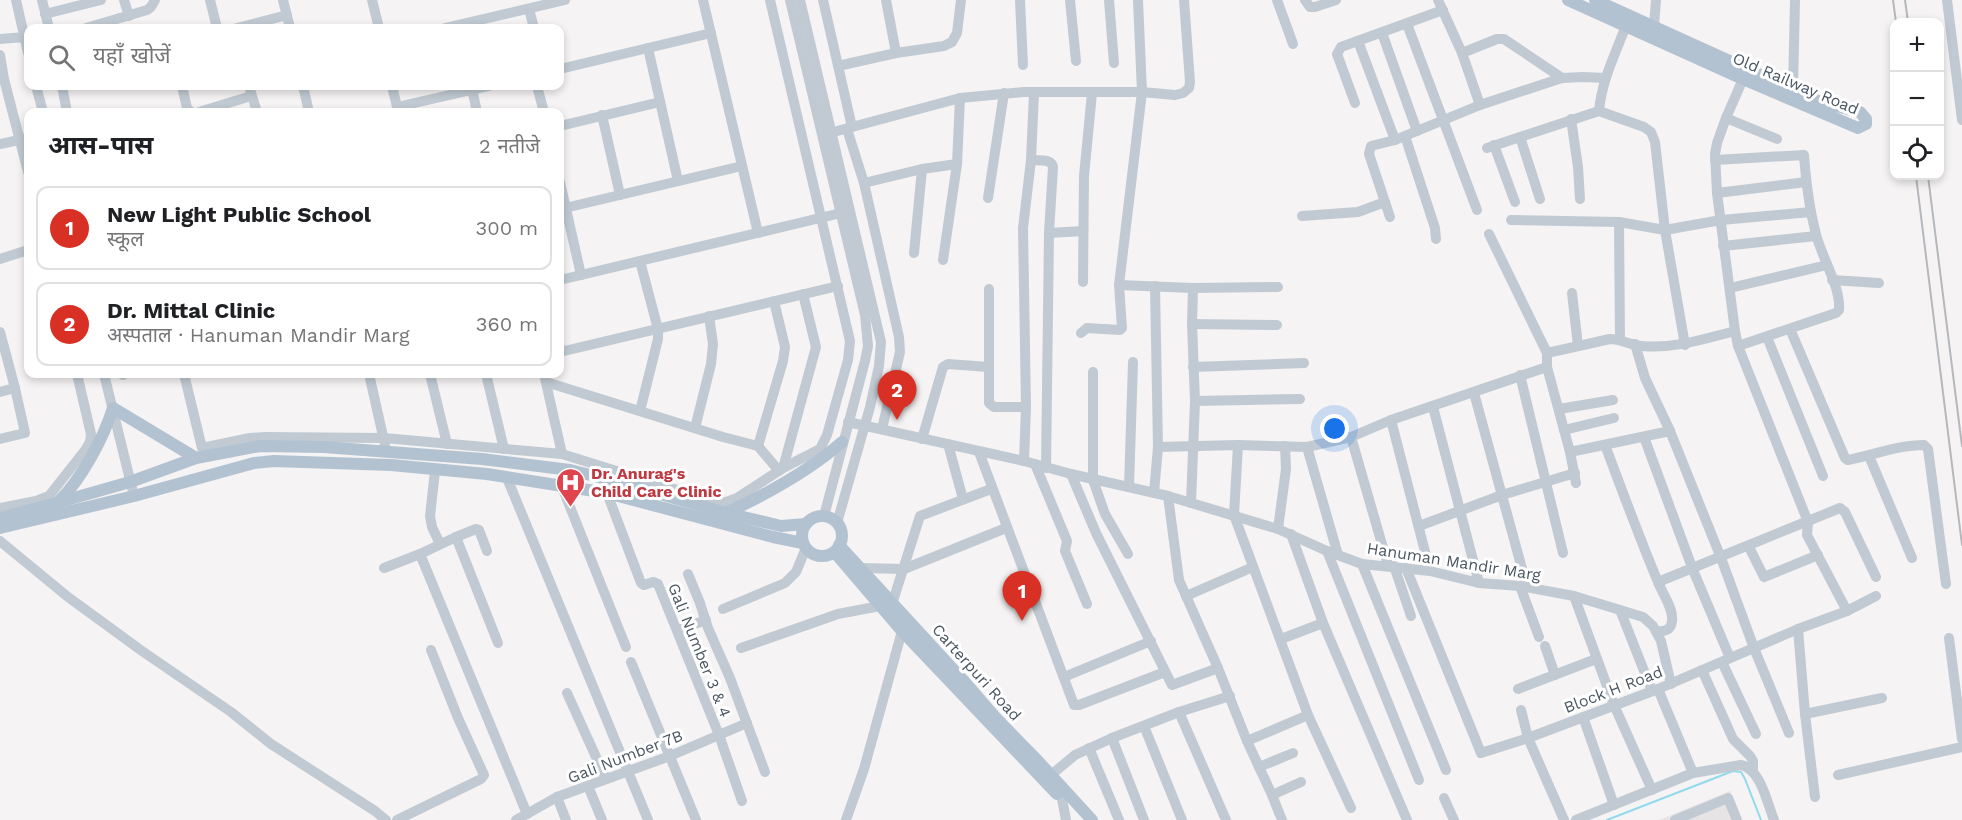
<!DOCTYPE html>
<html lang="hi">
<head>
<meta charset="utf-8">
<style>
	:root { --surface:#fff; --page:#f2f2f2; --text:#202124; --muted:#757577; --line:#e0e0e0; --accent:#d93025 }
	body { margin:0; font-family:"Work Sans","Noto Sans Devanagari",sans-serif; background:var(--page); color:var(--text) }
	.controls { position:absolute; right:18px; top:18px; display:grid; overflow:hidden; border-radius:12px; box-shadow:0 3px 9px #0003 }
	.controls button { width:54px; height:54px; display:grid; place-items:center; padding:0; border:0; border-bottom:2px solid var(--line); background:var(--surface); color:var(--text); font:30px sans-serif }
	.you { position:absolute; left:1335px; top:429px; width:21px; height:21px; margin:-15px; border:4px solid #fff; border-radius:50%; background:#1a73e8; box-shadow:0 0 0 9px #1a73e833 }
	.badge { display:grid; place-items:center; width:39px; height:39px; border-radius:50%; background:var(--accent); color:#fff; font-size:20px; font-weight:700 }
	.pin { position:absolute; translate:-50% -50px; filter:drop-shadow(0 2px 3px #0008) }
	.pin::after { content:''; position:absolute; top:32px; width:21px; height:18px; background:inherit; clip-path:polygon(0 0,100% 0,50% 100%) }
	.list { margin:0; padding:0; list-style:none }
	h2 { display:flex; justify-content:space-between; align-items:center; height:78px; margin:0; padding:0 24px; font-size:26px }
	h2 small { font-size:20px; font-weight:400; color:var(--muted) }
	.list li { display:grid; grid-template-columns:39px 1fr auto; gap:18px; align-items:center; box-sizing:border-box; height:84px; margin:0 12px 12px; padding:0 12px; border:2px solid var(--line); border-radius:12px }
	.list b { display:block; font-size:22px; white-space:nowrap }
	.list p { margin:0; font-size:20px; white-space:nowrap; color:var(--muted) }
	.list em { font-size:20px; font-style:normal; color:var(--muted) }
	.icon { flex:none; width:33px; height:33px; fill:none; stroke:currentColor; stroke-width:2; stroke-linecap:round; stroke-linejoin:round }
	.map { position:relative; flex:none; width:1962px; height:820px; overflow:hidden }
	.search { position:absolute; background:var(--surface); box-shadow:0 3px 9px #0003; left:24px; top:24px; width:540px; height:66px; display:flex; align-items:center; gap:15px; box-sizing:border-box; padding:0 21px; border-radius:12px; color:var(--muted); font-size:22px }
	.panel { position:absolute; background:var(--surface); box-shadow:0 3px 9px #0003; left:24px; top:108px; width:540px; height:270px; border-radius:12px }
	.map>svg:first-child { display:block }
</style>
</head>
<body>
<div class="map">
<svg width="1962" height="820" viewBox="0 0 1962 820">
	<rect width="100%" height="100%" fill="#f5f3f3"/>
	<path fill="#e6e4e5" d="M1730,791L1742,820H1659Z"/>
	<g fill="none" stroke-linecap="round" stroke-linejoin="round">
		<path stroke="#90daee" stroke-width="2" d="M1607,820L1733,771L1741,772L1745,779L1761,820"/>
		<g stroke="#c1cad2" stroke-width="10">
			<path d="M16,0L28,53"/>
			<path d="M42,0L49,28"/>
			<path d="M124,0L129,16"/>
			<path d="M210,0L217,28"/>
			<path d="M283,0L290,28"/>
			<path d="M372,0L379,28"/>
			<path d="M703,0L758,233"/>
			<path d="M790,0L865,315L868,346L865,361L824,516"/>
			<path d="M800,0L881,342L879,366L870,407L837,523"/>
			<path d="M823,0L852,127"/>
			<path d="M886,0L896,53"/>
			<path d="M1020,0L1023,65"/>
			<path d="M1070,0L1076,61"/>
			<path d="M1109,0L1114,63"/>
			<path d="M1277,0L1293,44"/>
			<path d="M1305,0L1310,7H1315L1336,0"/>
			<path d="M1438,0L1462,53L1480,105"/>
			<path d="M1947,0L1962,120"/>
			<path d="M529,9L534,28"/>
			<path d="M45,14L101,0"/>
			<path d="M1407,24L1477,210"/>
			<path d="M1654,26L1656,0"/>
			<path d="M86,28L147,10L151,7L155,0"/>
			<path d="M237,28L287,15"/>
			<path d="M445,28L565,0"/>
			<path d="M1382,33L1417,131"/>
			<path d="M0,39L25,37"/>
			<path d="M1358,41L1395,140"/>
			<path d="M648,48L678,181"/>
			<path d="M1462,53L1497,39H1504L1562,78"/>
			<path d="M0,55L4,79L28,172"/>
			<path d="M838,66L896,53L944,46L952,42L957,33L961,0"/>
			<path d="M560,69L711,33"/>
			<path d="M1743,79L1726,118L1717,143L1715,154L1717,193L1735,331L1738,346L1808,522L1807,535L1847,611"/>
			<path d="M36,86L43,112"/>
			<path d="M62,86L67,112"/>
			<path d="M182,86L187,108L191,112"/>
			<path d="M249,86L257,112"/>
			<path d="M303,86L309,112"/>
			<path d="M392,86L398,111"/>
			<path d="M537,86L544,112"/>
			<path d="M472,89L477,112"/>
			<path d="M1793,89L1795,0"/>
			<path d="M1355,103L1337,54L1341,47L1443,10"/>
			<path d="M397,107L489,86"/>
			<path d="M1599,111C1602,78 1617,51 1628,20"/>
			<path d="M199,112L251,96"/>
			<path d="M602,115L620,195"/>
			<path d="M1726,118L1777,139"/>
			<path d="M1571,119L1578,167L1580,199"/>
			<path d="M560,126L660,102"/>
			<path d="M847,129L864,183L899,337L900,352L882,429"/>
			<path d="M826,134L960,98L1024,92H1142L1175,95L1183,93L1189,88L1190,82L1184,0"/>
			<path d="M1405,136L1435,228L1436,239"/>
			<path d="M1520,137L1599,111L1644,127L1651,132L1655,142L1665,230L1685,345"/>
			<path d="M0,144L28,138"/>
			<path d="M1494,145L1515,202"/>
			<path d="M1487,148L1520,137L1540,199"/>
			<path d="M1031,160C1039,161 1051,158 1053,167L1049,233L1046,468"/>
			<path d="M1715,160L1804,155C1806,182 1809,208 1816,234C1821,256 1841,287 1839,310L1836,313L1738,346"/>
			<path d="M560,182L581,275"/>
			<path d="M864,183L922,169L957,164"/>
			<path d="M1717,193L1806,182"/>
			<path d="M988,198L1004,93"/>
			<path d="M565,208L742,166"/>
			<path d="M1302,216L1358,212L1385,202"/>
			<path d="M1390,217L1369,154L1371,146L1395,140L1480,105L1562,78L1583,77L1605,78"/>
			<path d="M1511,220L1619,222L1665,230L1721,220L1811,212"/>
			<path d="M1619,222L1620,339"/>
			<path d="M1049,233L1083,231"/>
			<path d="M1489,234L1547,353V367L1570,452L1576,483"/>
			<path d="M1723,246L1816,236"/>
			<path d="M914,253L922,169"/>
			<path d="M0,259L28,250"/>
			<path d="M943,260L957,164L960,98"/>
			<path d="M560,280L845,212"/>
			<path d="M1832,280L1879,283"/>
			<path d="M1083,282L1084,176L1092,93"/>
			<path d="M1119,285L1193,288L1278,287"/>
			<path d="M1730,288L1827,265"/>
			<path d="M989,289V403L994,407H1026"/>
			<path d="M1572,293L1578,346"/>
			<path d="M1192,324L1277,325"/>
			<path d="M1790,329L1845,458L1848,460C1874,455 1898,445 1924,445L1928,449L1946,584"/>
			<path d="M0,332L15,388L25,433L0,439"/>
			<path d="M1081,333L1087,328L1120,330L1122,328L1119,285L1142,92L1138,0"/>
			<path d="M1767,337L1823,476"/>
			<path d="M1635,344L1645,378L1670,431L1721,558L1754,648L1789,733"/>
			<path d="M560,352L838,286"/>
			<path d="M1547,353L1610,339C1621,339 1630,345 1642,346C1674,349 1704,339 1735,331"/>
			<path d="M1193,367L1304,363"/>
			<path d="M1093,372V480L1105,514L1128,554"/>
			<path d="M104,374L134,496"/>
			<path d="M123,374V375"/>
			<path d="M184,374L202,448L250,438L265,437L384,438L562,454L716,502H726L737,498L783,468L820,449L827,435L848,360L850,341L770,0"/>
			<path d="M369,374L385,445"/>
			<path d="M430,374L447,444"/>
			<path d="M486,374L504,449"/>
			<path d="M544,374L562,454"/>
			<path d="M1520,375L1563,553"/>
			<path d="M546,382L723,437L758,446L779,471"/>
			<path d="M0,392L15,388"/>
			<path d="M1474,393L1527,587"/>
			<path d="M1195,401L1300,399"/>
			<path d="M1433,407L1479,583"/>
			<path d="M1559,409L1613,400"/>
			<path d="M640,411L658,339V329L640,261"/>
			<path d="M1391,420L1430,571"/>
			<path d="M848,422L1024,461L1071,474L1168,496L1278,529L1327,551L1362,564L1430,571L1479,583L1520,586L1574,596L1643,617L1653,626L1661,641L1671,684"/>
			<path d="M695,428L711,364L713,344L709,316"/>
			<path d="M1564,430L1614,418"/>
			<path d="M1351,437L1388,565"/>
			<path d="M1644,437L1693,570L1730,658"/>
			<path d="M922,439L943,367L948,364L988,367"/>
			<path d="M948,444L963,499"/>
			<path d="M1238,445L1234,515L1308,715L1351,808"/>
			<path d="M1605,445C1622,490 1639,537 1658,582C1662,593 1674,609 1672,621C1671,630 1665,632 1656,631"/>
			<path d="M758,446L783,361L785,347L774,301"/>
			<path d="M1158,447L1238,445L1307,447L1351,437L1391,420L1547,367"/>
			<path d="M1307,447L1338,555"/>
			<path d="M979,452L1074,705H1079L1165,672"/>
			<path d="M1570,452L1670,431"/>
			<path d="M1869,456L1912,558"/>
			<path d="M1024,461L1026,407L1023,228L1031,160L1034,93"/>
			<path d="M1035,464L1067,541L1065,551L1087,604"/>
			<path d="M783,468L816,347L803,294"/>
			<path d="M435,471L430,516L432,527L440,544"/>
			<path d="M1071,474L1096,533L1172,685L1218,668"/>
			<path d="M507,478L648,820"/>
			<path d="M562,487L626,647"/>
			<path d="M1129,487L1133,362"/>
			<path d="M607,493L641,583L644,585L653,582L658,584L719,735L742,801"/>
			<path d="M1154,493L1158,447L1155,286"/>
			<path d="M1168,496L1179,580L1218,668L1247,741L1272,795L1282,820"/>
			<path d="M1191,503L1195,401L1192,324L1193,288"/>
			<path d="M0,508L36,501L49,496L86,449L90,442L91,434L77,374"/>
			<path d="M1419,526L1502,495L1575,473"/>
			<path d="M1278,529L1286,469L1285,446"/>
			<path d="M1291,534L1323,623L1407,820"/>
			<path d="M456,537L476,529L479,530L487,551"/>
			<path d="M0,541L68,597L142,651L231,712L271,744L375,811L386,820"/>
			<path d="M1749,547L1764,577L1818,555"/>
			<path d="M1327,551L1419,780"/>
			<path d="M420,554L456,537L498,643"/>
			<path d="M1362,564L1446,770"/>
			<path d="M1394,566L1411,616"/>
			<path d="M384,568L420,554L527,814"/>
			<path d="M860,568L904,569L1006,528"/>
			<path d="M1406,568L1481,753L1528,738L1658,689L1798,629L1847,611L1876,596"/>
			<path d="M688,574L700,603L708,628L730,678L765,772"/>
			<path d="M1658,582L1840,508L1845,512L1876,577"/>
			<path d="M1520,586L1539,637"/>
			<path d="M1186,596L1253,567"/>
			<path d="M1574,596L1614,705L1652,790"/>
			<path d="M892,604L920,516L991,489"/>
			<path d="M723,609L785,583L796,572L806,548"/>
			<path d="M1620,610L1652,691"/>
			<path d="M1798,629L1805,714L1815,797"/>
			<path d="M678,630L706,620"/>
			<path d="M1949,638L1962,739"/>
			<path d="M1281,639L1323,623"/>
			<path d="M1545,646L1555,675"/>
			<path d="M741,648L838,614L880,606"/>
			<path d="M631,662L696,820"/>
			<path d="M1722,662L1756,734"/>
			<path d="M1702,670L1733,739L1750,756L1753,761V769"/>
			<path d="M1064,677L1151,641"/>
			<path d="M1518,689L1596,659"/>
			<path d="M1658,689L1693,773"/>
			<path d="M567,693L606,779"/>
			<path d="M1521,710L1528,738L1564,820"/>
			<path d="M1179,712L1226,820"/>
			<path d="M1805,714L1882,698"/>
			<path d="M1583,717L1614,805"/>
			<path d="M1144,726L1182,820"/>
			<path d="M1112,738L1144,820"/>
			<path d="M1247,741L1308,715"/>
			<path d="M1089,748L1119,820"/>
			<path d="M1259,767L1293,753"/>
			<path d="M1051,775L1075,755L1112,738L1179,712L1230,696"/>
			<path d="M1838,775L1962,747"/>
			<path d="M588,786L602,820"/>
			<path d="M1272,795L1301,782"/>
			<path d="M557,797L566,820"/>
			<path d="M1444,798L1454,820"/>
			<path d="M1062,799L1066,820"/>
			<path d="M397,820L481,779L484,775L458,718L431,650"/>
			<path d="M516,820L557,797L670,756L747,723"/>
			<path d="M846,820L864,769L902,631"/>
			<path d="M1576,820L1693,773L1741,765C1761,769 1767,803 1774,820"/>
			<path d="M1675,820L1728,798L1737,820"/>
		</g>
		<g stroke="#b3c2d1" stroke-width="12">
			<path d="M1568,0L1743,79L1858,128L1866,124V119L1860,112L1820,102L1595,0"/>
			<path d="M59,501C81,480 104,437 113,408L196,458"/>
			<path d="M726,513C767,494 808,472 842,442"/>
			<circle cx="822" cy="536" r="20"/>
			<path d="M0,518L56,503L130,482L196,458L260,446L324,447L482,459L570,470L615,481L726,513L781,526L806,524"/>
			<path d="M0,528L134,496L254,463L274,461L391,465L487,474L607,493L773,537L803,543"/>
			<path d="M839,545L963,680L995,717L1037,760L1092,820"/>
			<path d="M837,555L902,631L1057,794"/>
		</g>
		<g stroke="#b5b8bd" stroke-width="2">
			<path d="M1893,0L1896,22"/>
			<path d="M1905,0L1908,22"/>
			<path d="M1916,176L1962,545"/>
			<path d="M1928,176L1962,446"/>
		</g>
	</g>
	<defs>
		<symbol id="hospital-pin" viewBox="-11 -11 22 30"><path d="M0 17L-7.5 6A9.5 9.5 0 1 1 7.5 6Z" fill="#e0444e" stroke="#fff"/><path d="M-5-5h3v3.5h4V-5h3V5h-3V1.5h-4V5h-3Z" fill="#fff"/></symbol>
	</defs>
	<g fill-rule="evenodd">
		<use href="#hospital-pin" x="554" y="466" width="33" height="45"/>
	</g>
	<g text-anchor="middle" stroke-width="6" stroke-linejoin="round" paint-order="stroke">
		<g font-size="16" fill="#4a5661" stroke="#fff">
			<text transform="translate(1796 83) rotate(23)" y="6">Old Railway Road</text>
			<text transform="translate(1454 561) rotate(9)" y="6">Hanuman Mandir Marg</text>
			<text transform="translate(700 650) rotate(68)" y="6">Gali Number 3 &amp; 4</text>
			<text transform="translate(977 672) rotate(48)" y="6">Carterpuri Road</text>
			<text transform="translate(1613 689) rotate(-21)" y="6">Block H Road</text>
			<text transform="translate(625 756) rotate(-21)" y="6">Gali Number 7B</text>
		</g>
		<g font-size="16" font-weight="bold" fill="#be3a42" stroke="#fff" text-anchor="start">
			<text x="591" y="479">Dr. Anurag's<tspan x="591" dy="18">Child Care Clinic</tspan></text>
		</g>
	</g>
</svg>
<div class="controls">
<button>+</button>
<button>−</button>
<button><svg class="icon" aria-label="locate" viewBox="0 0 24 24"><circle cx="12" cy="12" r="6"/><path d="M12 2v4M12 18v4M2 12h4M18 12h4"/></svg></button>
</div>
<div class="you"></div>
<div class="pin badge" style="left:1022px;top:621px">1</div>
<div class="pin badge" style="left:897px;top:420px">2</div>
<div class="search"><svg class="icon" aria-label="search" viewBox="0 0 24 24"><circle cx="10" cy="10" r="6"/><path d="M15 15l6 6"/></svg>यहाँ खोजें</div>
<section class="panel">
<h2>आस-पास<small>2 नतीजे</small></h2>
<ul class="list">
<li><span class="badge">1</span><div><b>New Light Public School</b><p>स्कूल</p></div><em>300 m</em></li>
<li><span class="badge">2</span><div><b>Dr. Mittal Clinic</b><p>अस्पताल · Hanuman Mandir Marg</p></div><em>360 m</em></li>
</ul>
</section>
</div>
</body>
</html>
